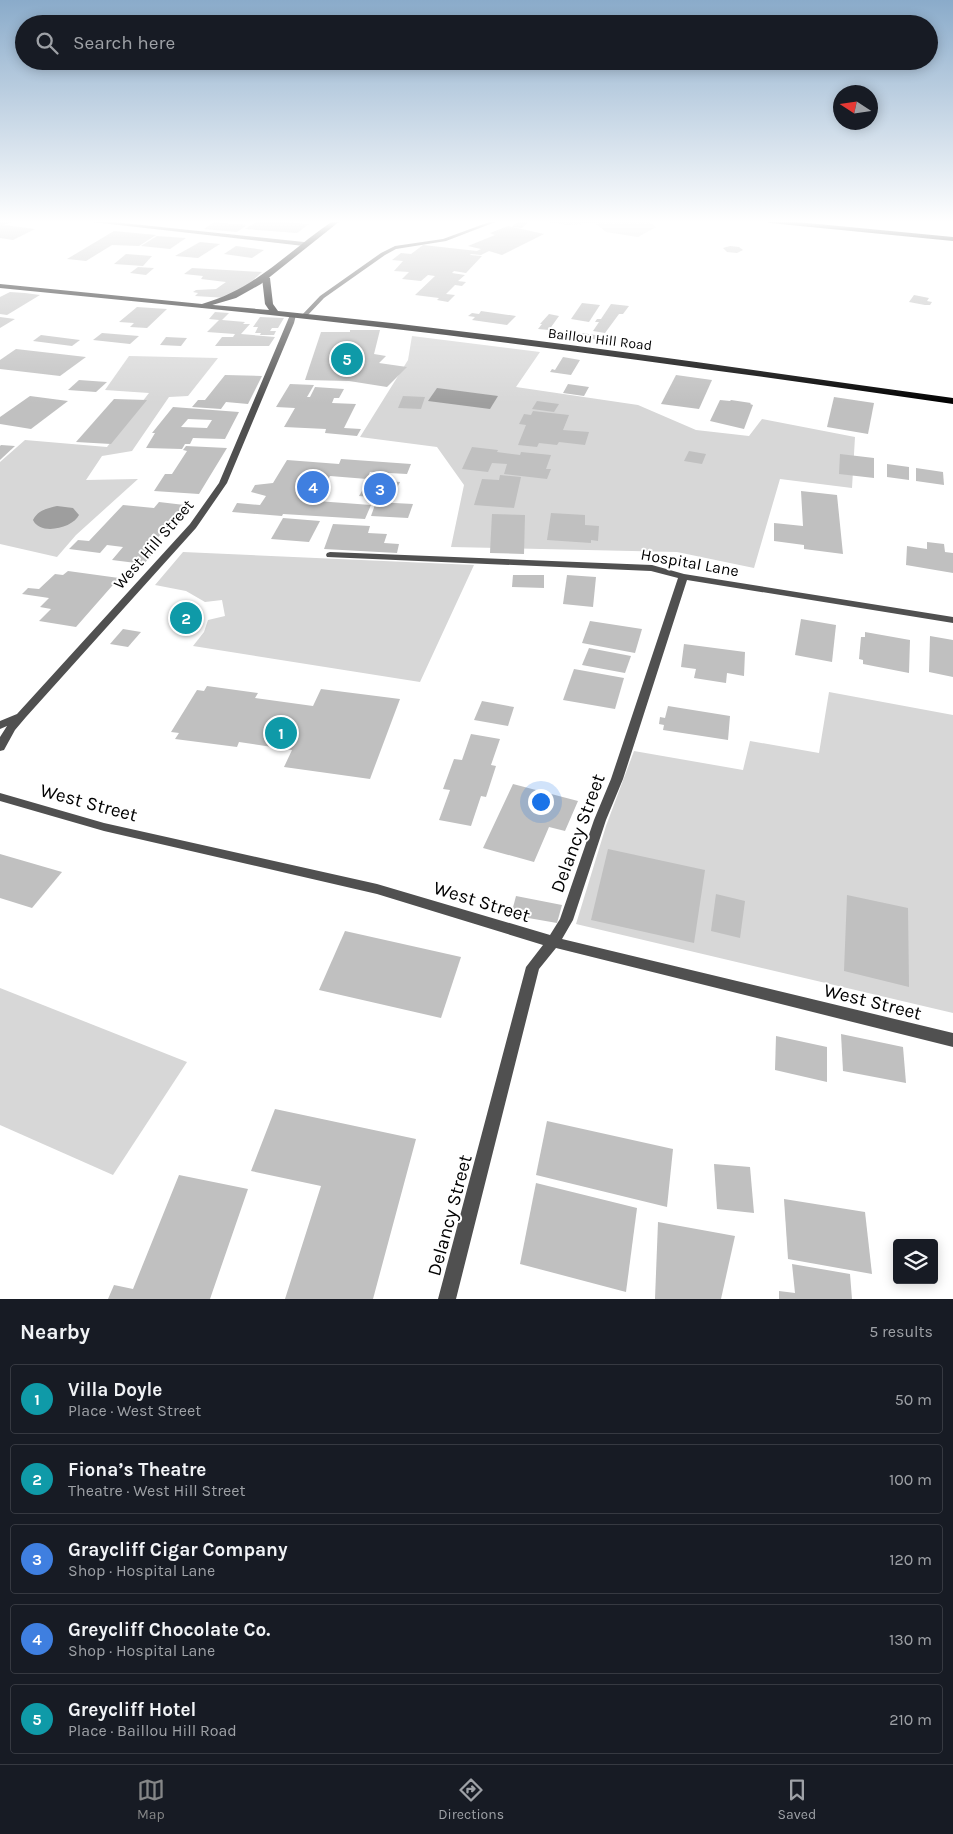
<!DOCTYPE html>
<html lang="en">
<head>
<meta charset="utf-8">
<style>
	:root { --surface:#171b24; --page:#20242c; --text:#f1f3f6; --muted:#9ea1a6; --line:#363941; --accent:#858687 }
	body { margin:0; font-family:Karla,sans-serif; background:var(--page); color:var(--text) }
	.controls { position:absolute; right:15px; bottom:15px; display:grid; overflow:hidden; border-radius:5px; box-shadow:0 2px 12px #0003 }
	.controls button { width:45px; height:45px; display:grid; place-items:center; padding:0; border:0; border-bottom:1px solid var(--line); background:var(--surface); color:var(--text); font:25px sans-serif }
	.compass { position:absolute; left:833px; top:85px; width:45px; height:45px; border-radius:50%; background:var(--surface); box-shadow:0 2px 12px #0003; rotate:282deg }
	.you { position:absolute; left:540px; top:801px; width:18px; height:18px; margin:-12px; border:4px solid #fff; border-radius:50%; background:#1a73e8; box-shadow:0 0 0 8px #1a73e833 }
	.badge { display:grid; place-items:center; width:32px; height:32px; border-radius:50%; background:var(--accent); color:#fff; font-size:16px; font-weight:700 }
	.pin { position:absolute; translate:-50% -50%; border:2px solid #fff; box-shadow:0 1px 5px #0006 }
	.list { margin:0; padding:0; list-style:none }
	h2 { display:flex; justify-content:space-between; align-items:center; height:65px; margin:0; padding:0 20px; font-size:21px }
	h2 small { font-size:16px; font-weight:400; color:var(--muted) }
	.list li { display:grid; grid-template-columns:32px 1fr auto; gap:15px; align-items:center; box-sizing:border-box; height:70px; margin:0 10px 10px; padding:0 10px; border:1px solid var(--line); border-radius:5px }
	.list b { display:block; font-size:19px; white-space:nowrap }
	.list p { margin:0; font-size:16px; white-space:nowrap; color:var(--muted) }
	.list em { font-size:16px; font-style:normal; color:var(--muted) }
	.icon { flex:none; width:28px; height:28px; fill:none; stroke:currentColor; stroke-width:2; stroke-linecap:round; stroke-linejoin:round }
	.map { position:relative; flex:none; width:953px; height:1299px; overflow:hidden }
	.search { position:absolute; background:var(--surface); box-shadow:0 2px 12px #0003; left:15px; right:15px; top:15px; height:55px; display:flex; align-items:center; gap:12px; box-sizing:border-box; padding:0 18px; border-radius:28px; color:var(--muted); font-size:19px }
	.sheet { height:465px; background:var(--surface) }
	nav { display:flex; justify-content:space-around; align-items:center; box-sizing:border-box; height:70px; border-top:1px solid var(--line); background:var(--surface); font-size:14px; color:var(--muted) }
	nav a { display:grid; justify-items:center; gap:2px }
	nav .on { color:var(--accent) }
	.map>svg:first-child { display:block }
</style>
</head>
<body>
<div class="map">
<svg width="953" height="1299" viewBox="0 0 953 1299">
	<rect width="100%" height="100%" fill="#fff"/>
	<g fill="#d7d7d7">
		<path d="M540,221H648L656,227L638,237L606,232L595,223L567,225Z"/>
		<path d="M412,336L540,352L516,387L638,405L696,430L749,436L762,419L855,437L852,488L780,479L754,568L677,552L451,547L464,485L437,447L360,437L408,360Z"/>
		<path d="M129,356L218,358L188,396L169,397L132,451L102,456L86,480L138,479L76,535L57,557L0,544V462L25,440L107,447L149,393L105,390Z"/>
		<path d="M183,552L474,565L420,682L193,646L204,632L208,620L225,616L222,600L205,602L186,591L155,585Z"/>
		<path d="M829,692L953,715V1013L576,924L606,826L634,751L743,770L750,741L819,753Z"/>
		<path d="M0,988L187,1062L113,1175L0,1125Z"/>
	</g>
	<g fill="#9e9e9e">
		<path d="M437,388L498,396L490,409L428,401Z"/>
		<path d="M57,506L73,508L79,515C73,528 40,536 33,520C38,510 48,508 57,506Z"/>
	</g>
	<g fill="#c0c0c0" fill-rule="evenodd">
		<path d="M0,221H14L4,225L35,229L13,240L0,238Z"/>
		<path d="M257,221H272L309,224L297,233L245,229Z"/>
		<path d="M518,221H530L522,228L512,227Z"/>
		<path d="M214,222L247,225L237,232L204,229Z"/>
		<path d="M508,226L544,234L502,255L489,251L481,255L471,254L470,255L482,256L466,273L454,271L452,273L465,275L458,281L466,282L462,286L455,285L446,294L455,295L448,302L437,300L439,298L415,295L435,276L428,275L421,281L402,279L409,272L394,271L403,261L392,260L401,253L411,254L423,245L477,251L481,249L468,246L495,235L490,233Z"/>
		<path d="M114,231L156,235L139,246L112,245L86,261L67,259Z"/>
		<path d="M157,236L186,238L170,249L141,246Z"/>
		<path d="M200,242L220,244L198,258L175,256Z"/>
		<path d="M236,246L264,250L252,258L224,254Z"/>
		<path d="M730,246L739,247L743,250L737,253L727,252L723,248Z"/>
		<path d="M126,254L152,256L143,266L114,264Z"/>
		<path d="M138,267L154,268L146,275L130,273Z"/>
		<path d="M192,268L262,272L251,282L227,298L195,296L198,293L193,292L196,290L216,289L226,282L201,279L203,276L184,274Z"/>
		<path d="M10,292L25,293L40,295L7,315L0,314V297Z"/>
		<path d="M914,295L929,298L927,301L932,302L930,305H925L909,302Z"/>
		<path d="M582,303L600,305L589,322L571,319Z"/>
		<path d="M611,304L629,306L623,314H619L605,333L593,331L599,322H595L597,319H601Z"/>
		<path d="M137,307L167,309L147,328L130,327L134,323L119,322Z"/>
		<path d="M481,311L516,316L507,325L472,320L475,317L468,316L472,313L479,314Z"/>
		<path d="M215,312L229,313L222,320L245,322L243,324H250L241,334L275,337L269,346H215L222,337H233L235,334L207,332L219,320L209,319Z"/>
		<path d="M549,314L559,316L549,330L538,329L542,324H540Z"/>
		<path d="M0,317L15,319L0,328Z"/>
		<path d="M260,317L284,318L278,328H272L270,331H276L274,335H260L261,333H255L258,327H253Z"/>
		<path d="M350,330H380L374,354L386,356L379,363L407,367L387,387L349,381L305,380L321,332H350Z"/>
		<path d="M102,333L139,336L130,344L93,340Z"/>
		<path d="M582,333L609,337L606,341L579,337Z"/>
		<path d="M41,335L80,340L72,346L33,341Z"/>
		<path d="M166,337L187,338L181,346L160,345Z"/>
		<path d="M16,349L86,357L60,376L0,369V360Z"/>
		<path d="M563,357L580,360L571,375L550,372L552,369L555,370Z"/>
		<path d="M225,375L262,376L248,404L226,402L221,409L192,407L198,400H205Z"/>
		<path d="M676,375L712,380L699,409L661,404Z"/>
		<path d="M79,380L107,382L96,392L68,390Z"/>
		<path d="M290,384L314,385L307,397H310L315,387L344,389L339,398H334L332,403L356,404L344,428L361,429L357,436L325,433L326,429L284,427L295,408L276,407Z"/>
		<path d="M568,384L589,387L584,396L563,393Z"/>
		<path d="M30,396L68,401L31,429L0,424V417Z"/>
		<path d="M403,396L425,397L421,409L398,408Z"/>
		<path d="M834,397L874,403L868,434L827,427Z"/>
		<path d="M114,399L147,400L111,444L76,442Z"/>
		<path d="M720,400L730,401L731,400L751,403L750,404L753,405L744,429L710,421Z"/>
		<path d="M537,401L559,404L554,412L532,409Z"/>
		<path d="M173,407L239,412L225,439L193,438L190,444H185L182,449L146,448L155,433H152ZM188,419L212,420L207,428L181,427Z"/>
		<path d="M533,411L569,415L563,430L589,432L585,445L559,442L557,445L539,443L537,447L518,445L526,425L519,424L524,414L531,415Z"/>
		<path d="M1,445L15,446L0,460V446Z"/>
		<path d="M186,446L227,448L199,494L154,491L165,474H172L187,451L183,450Z"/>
		<path d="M472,447L498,450L497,452L520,455L521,452L551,455L546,469H551L547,479L504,474L507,464L492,463L488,472L462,469Z"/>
		<path d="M689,451L706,454L702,464L684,461Z"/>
		<path d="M840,454L874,458V478L839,474Z"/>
		<path d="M341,459L411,464L407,474L370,472L367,479L330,476L317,501L371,505L365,519L283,514L282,516L232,512L237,503L260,505L266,496L251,492L255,485L273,483L287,460L339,464Z"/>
		<path d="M887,464L909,467V480L887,477Z"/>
		<path d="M916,468L943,472L944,485L916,481Z"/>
		<path d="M500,475L521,477L514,508L474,505L482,479L499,480Z"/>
		<path d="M369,479L400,482L391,499L359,496Z"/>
		<path d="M801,491L837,495L843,554L804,549V545L774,541V523L803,526Z"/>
		<path d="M159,502L193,506L178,524L170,523L151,546L158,547L144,564L112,560L123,547L107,545L100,553L69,549L78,540L89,541L123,505L154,508Z"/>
		<path d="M376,502L413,504L408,518L371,516Z"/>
		<path d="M551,513L585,515V525L599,526L598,541L591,540V543L547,540Z"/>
		<path d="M492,514L525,515L524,554L490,553Z"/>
		<path d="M283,518L320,521L309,542L271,539Z"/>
		<path d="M333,524L370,526L368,533L387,534L384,543L399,544L397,553L324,549Z"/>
		<path d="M927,542L944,544L945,552L953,553V573L906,565L907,546L927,549Z"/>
		<path d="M68,571L119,578L76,627L39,621L51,609L40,607L49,598L22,594L28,588L39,589L55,574L63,575Z"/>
		<path d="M513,575H544V588L512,587Z"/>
		<path d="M567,575L596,577L593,607L563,604Z"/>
		<path d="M801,619L836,625L832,662L795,655Z"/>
		<path d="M590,621L642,629L635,653L582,643Z"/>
		<path d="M123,629L141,632L128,647L110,644Z"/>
		<path d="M865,632L910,640L909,673L863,664V660L859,659L861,637H865Z"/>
		<path d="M930,636L953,640V677L929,672Z"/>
		<path d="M684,644L745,652L744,676L727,673L726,683L694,678L696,669L681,667Z"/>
		<path d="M589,648L631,656L625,673L582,665Z"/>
		<path d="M574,669L624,678L615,709L563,700Z"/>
		<path d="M207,686L258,693L255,698L313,706L321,689L400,699L370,779L284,767L292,750L239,742L237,747L175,739L179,733L171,732L197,690L204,691Z"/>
		<path d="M482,701L514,707L508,726L474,720Z"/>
		<path d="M668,706L730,716L728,740L663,730L664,725L659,724L660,717L665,718Z"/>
		<path d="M471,734L500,739L491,765L496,766L486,797L481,796L471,826L439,820L450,790L443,789L454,759L462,760Z"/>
		<path d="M513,784L578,801L565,831L549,827L534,862L483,848Z"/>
		<path d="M608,849L705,870L694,943L591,920Z"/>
		<path d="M0,854L62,872L32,908L0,898Z"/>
		<path d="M716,894L745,901L740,938L711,931Z"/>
		<path d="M847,895L908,908L909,987L844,971Z"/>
		<path d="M516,896L562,905L557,923L511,915Z"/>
		<path d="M345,931L461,957L441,1018L319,990Z"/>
		<path d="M841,1034L903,1047L906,1083L843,1071Z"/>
		<path d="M776,1036L827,1047V1082L775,1070Z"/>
		<path d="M275,1109L416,1139L373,1299H285L321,1186L251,1171Z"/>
		<path d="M547,1121L673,1149L667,1207L536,1175Z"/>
		<path d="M714,1164L750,1167L754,1213L717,1209Z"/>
		<path d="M179,1175L248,1189L210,1299H108L114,1285L133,1289Z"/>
		<path d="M536,1183L637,1208L626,1292L520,1264Z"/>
		<path d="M784,1199L865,1212L872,1274L788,1259Z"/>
		<path d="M658,1222L735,1236L721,1299H655Z"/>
		<path d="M792,1264L850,1274L852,1299H779V1291L795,1293Z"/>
	</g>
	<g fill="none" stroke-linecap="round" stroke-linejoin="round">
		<g fill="#505050" fill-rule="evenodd">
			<path d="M492,221H498L446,241L396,249L385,255L324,298L306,317L301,316L320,296L381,253L395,246L443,239Z"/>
			<path d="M293,313L296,315L294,323L227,483L196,528L26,717L15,730L4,750L0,751V737L7,726L0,729V721L17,714L190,524L219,483L290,315Z"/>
			<path d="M330,552L652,565L684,574L953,617V623L687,580L623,779L606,820L573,920L562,939L953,1033V1047L556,948L539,969L456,1299H438L526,967L543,945L377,894L104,831L0,801V793L104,823L377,884L550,935L560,919L594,820L611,779L678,578L651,571L327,557L326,555L327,553Z"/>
		</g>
		<path fill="#505050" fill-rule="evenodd" d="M90,221H104L304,242L307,244L304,246L92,222Z"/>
		<g fill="#000" fill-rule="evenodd">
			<path d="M767,221H787L953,237V241L770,223Z"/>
			<path d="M266,276L270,278L273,304L278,311C503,333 728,367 953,398V404C703,368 453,333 202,308L198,306L202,304L269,310L265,304L262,278Z"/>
		</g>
		<path fill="#000" fill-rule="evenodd" d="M333,221H340L261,284L236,298L202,308L0,288V284L202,304C256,289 288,251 333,221Z"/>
	</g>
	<linearGradient id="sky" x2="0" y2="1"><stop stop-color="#8aabca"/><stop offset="0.55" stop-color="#fff"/><stop offset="1" stop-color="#fff" stop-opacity="0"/></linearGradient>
	<rect width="953" height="403" fill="url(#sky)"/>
	<g text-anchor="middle" stroke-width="4" stroke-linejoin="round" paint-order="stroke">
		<g font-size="14" fill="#000" stroke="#fff">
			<text transform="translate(600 339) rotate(7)" y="5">Baillou Hill Road</text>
		</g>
		<g font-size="16" fill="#000" stroke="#fff">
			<text transform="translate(153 544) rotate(-49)" y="6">West Hill Street</text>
			<text transform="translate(690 562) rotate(10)" y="6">Hospital Lane</text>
		</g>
		<g font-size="19" fill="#000" stroke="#fff">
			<text transform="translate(89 802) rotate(15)" y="7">West Street</text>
			<text transform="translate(577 833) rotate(-70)" y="7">Delancy Street</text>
			<text transform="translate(482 901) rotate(17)" y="7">West Street</text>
			<text transform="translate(873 1001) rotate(14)" y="7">West Street</text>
			<text transform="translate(449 1215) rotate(-75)" y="7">Delancy Street</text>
		</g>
	</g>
</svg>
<div class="controls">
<button><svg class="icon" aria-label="layers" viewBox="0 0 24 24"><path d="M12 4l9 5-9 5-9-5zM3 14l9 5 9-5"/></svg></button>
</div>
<svg class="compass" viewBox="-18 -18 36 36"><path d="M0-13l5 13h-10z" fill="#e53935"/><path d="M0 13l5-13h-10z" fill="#9ea1a6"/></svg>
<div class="you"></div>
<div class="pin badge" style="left:281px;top:733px;background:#0f9aa8">1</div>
<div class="pin badge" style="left:186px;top:618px;background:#0f9aa8">2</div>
<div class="pin badge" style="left:380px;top:489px;background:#3f7fe0">3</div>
<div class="pin badge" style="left:313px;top:487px;background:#3f7fe0">4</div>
<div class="pin badge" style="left:347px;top:359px;background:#0f9aa8">5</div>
<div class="search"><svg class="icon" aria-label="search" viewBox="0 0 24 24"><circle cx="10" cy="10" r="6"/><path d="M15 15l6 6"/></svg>Search here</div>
</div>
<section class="sheet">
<h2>Nearby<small>5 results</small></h2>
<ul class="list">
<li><span class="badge" style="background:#0f9aa8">1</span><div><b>Villa Doyle</b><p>Place · West Street</p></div><em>50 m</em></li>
<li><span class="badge" style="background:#0f9aa8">2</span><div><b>Fiona’s Theatre</b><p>Theatre · West Hill Street</p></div><em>100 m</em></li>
<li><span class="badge" style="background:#3f7fe0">3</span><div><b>Graycliff Cigar Company</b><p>Shop · Hospital Lane</p></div><em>120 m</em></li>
<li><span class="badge" style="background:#3f7fe0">4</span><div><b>Greycliff Chocolate Co.</b><p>Shop · Hospital Lane</p></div><em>130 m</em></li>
<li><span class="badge" style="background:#0f9aa8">5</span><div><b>Greycliff Hotel</b><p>Place · Baillou Hill Road</p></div><em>210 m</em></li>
</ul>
</section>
<nav>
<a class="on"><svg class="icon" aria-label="map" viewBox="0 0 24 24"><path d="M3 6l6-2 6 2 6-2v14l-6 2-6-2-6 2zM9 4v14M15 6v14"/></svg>Map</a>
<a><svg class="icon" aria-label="directions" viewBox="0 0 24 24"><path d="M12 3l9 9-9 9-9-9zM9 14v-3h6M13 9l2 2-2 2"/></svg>Directions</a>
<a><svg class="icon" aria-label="saved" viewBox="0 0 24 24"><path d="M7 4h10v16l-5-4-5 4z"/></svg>Saved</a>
</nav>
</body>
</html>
